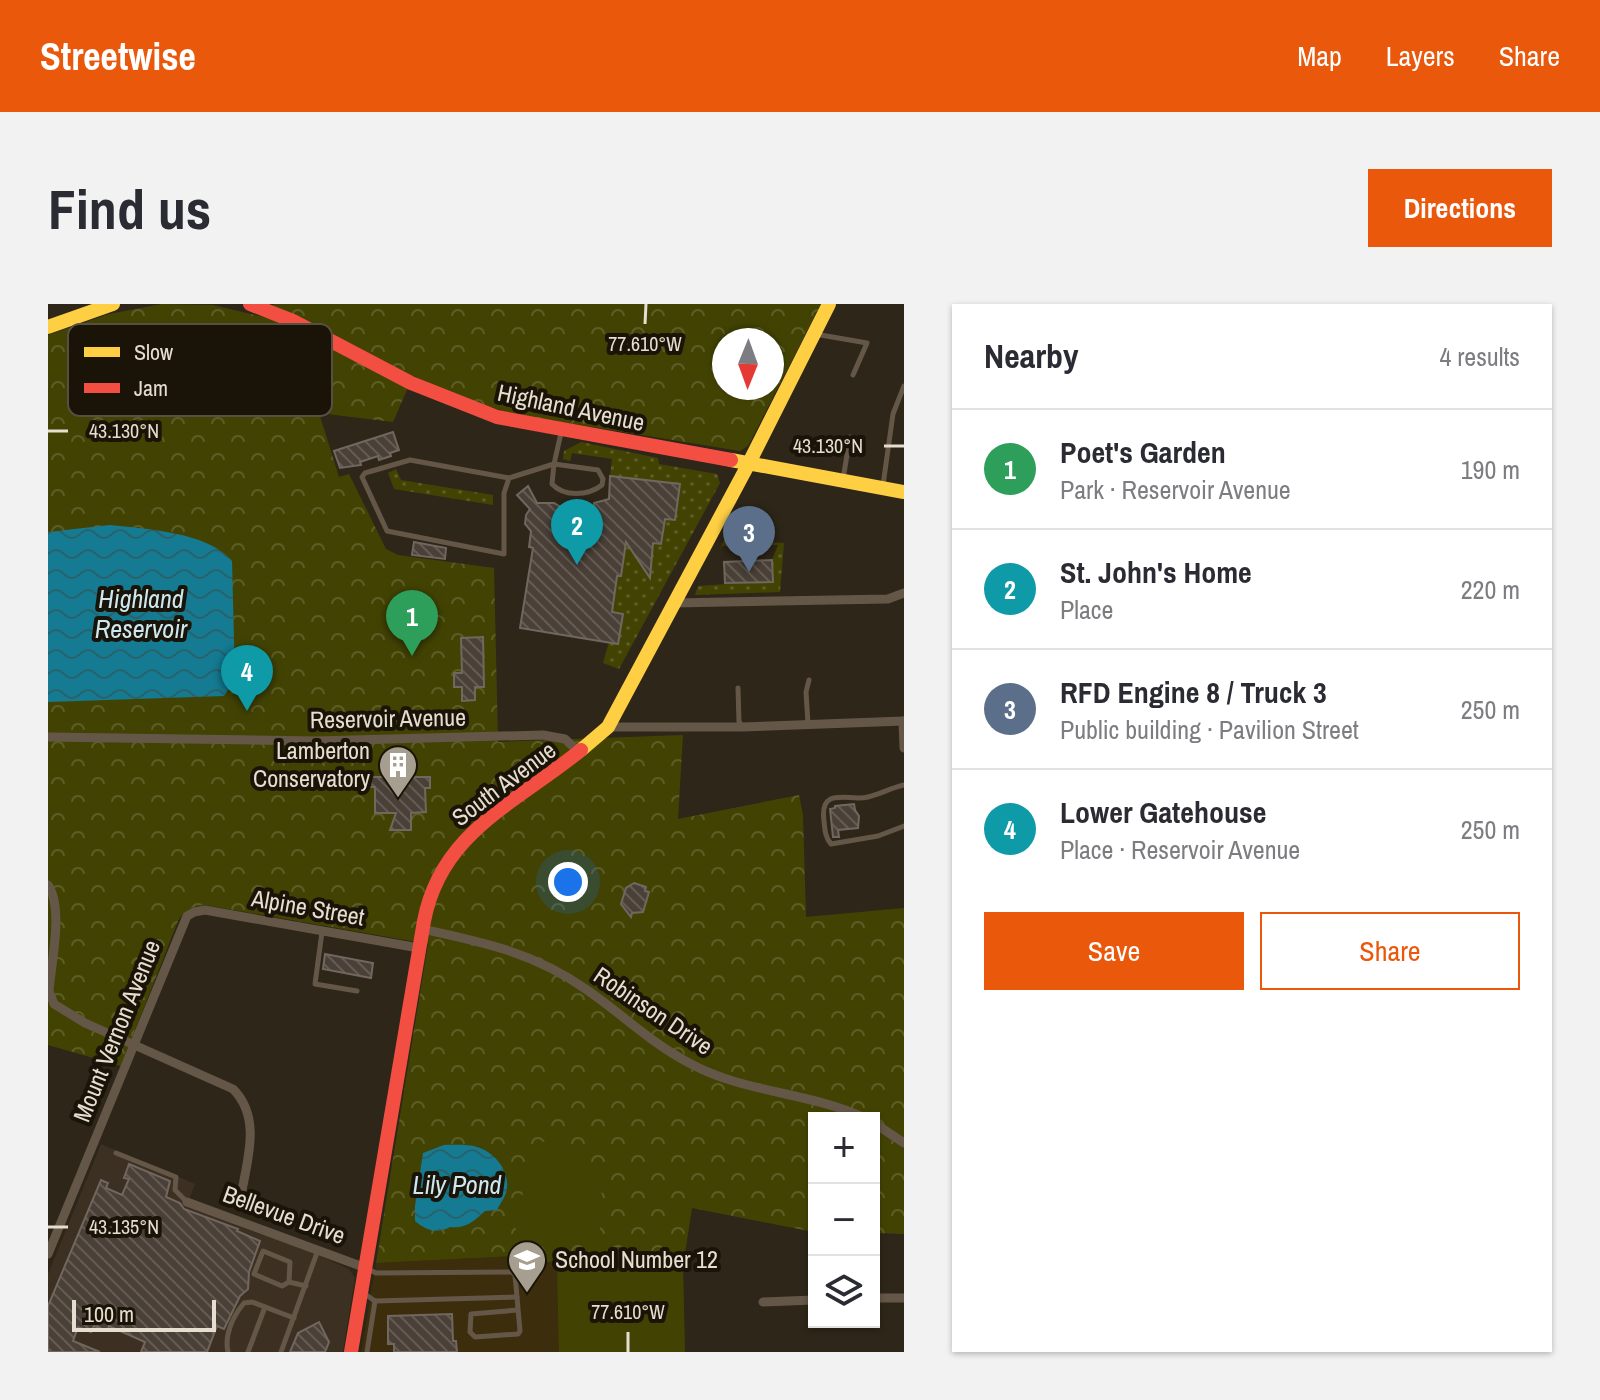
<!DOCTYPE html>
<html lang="en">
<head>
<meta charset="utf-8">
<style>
	:root { --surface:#fff; --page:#f2f2f3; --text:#2b2b33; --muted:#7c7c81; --line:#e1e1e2; --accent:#ea580c }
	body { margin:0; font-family:"Archivo Narrow",sans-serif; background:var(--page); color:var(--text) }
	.controls { position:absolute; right:24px; bottom:24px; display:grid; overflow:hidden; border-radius:0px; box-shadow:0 2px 6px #0004 }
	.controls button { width:72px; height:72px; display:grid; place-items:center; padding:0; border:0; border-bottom:2px solid var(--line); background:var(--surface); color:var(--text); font:40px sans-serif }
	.compass { position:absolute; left:664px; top:24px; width:72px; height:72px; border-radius:50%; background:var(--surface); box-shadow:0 2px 6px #0004; rotate:181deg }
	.scale { position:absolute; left:24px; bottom:20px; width:144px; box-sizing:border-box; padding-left:8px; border:4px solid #e6decf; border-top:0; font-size:22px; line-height:28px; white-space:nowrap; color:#e6decf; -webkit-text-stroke:6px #191308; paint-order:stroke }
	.you { position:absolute; left:520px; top:578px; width:28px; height:28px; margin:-20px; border:6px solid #fff; border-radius:50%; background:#1a73e8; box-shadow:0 0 0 12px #1a73e833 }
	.badge { display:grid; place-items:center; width:52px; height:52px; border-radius:50%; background:var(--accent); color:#fff; font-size:26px; font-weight:700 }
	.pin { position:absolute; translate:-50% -66px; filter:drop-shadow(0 2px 4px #0008) }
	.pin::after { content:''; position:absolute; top:42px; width:28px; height:24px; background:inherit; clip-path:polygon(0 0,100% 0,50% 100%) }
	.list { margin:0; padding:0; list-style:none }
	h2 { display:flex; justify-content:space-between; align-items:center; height:104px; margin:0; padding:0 32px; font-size:34px }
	h2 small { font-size:26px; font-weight:400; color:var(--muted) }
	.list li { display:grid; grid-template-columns:52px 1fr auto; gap:24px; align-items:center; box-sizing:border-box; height:120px; padding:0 32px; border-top:2px solid var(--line) }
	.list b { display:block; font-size:30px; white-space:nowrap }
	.list p { margin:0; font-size:26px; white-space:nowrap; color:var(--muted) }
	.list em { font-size:26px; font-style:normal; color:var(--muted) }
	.actions { display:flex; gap:16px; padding:24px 32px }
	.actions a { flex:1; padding:18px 0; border:2px solid var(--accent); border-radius:0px; text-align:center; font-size:28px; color:var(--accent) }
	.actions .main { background:var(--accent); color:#fff }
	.icon { flex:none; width:44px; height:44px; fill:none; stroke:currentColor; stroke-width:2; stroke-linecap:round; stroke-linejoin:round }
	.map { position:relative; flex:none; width:856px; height:1048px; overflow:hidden; border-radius:0px }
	header { display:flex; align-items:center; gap:48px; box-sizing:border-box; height:112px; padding:0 40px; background:var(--accent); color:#fff }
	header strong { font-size:38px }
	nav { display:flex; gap:44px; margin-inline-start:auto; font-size:28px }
	.intro { display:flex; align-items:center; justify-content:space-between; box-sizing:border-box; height:192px; padding:0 48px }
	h1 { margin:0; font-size:56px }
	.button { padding:20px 36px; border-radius:0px; background:var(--accent); color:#fff; font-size:28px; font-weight:700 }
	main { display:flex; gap:48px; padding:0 48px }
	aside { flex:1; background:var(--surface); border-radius:0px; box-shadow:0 2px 6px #0004 }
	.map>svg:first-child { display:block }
</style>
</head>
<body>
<header>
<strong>Streetwise</strong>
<nav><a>Map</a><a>Layers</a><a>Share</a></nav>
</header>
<div class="intro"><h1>Find us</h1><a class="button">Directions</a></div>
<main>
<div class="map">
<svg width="856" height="1048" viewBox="0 0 856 1048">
	<defs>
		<pattern id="grass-dots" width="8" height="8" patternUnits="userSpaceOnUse" patternTransform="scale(2)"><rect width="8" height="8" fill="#424303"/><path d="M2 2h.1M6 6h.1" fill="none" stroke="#5d5e27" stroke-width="1.8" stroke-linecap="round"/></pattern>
		<pattern id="park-crowns" width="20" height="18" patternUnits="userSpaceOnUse" patternTransform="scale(2)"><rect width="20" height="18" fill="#424303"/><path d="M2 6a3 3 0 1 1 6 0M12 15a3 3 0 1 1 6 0" fill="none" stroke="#5d5e27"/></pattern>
		<pattern id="water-waves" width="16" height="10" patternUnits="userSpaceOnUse" patternTransform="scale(2)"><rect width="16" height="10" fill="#147b92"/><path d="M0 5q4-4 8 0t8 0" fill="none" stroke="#2a626c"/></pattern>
		<pattern id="building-back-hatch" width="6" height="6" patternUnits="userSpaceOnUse" patternTransform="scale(2)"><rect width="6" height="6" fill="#4a4038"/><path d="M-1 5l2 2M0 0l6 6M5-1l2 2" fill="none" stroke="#645b54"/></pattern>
	</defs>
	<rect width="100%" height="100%" fill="#2e2618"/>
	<path fill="#3c2d0d" d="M486,951L487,959L541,955L635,962L637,1048H313L328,959Z"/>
	<path fill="#3b3021" d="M53,840L147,880L139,901L203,927L256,945L301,965L307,974L295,1048H0V970Z"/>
	<g fill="url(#grass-dots)">
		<path d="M533,138L610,154L611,160L669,170L672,179L571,365L555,359L561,338L570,339L575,311L564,308L569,272H573L578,235L588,236L586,251L602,272L605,239L613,240L617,215L627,216L632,181L562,172L564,155L524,149L522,157L515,155L516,147Z"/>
		<path d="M348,165L353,176L445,191V201L346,185L340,169Z"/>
		<path d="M676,236L736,239L732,288L647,291L650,282L725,277L724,256L730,241L674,242L671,246Z"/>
	</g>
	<path fill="url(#park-crowns)" fill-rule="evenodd" d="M114,0L165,1L220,14L226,0H773L700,142L692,147L465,110L415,94L365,72L345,118L271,109L291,173L301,170L338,245L350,251L446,264L450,438L635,431L630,515L751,491L755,511L758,613L856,604V930L826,929V814H766V928L644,904L635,962L541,955L486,959L485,951L328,959L380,640L157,601C144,602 136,606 130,617L73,762L0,741V31L61,10ZM676,36H724V84H676Z"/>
	<g fill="#424303">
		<path d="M489,837C500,839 518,838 527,844C559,864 556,899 551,931L472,930L466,922Z"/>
		<path d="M635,962L637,1048H511L509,965Z"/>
	</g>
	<g fill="url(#water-waves)">
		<path d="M62,221C98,225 160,228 184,257L187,375L176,392L0,398V228Z"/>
		<path d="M396,841C406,841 419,840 429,843C447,848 464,869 458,889C456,895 451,901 449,906L437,907C427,917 417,925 402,923C389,930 379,927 367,917V902L375,849Z"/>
	</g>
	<g fill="url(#building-back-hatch)" stroke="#71675e" stroke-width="2">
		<path d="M345,128L351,146L342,149L343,152L331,156L330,152L312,158L313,161L292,164L286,147Z"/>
		<path d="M562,172L632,180L627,216L617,215L613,240L605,239L602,274L578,238L573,272H569L564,308L575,310L570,340L472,324L485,244L481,243L483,227L477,220L478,211L482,205L469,191L480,182L489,199H506L518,206V210L544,213L546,199L561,195Z"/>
		<path d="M366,238L398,244L397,255L364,251Z"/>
		<path d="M724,256L725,278L677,279L676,258Z"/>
		<path d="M435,333L436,383H427V396L414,397V383H406V369H414L413,334Z"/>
		<path d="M348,466H355V470H363V473H382V484H377L378,508L363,509V526H342L348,509H327V483H322V473H340L348,470Z"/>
		<path d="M806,500L807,506L811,512L810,524L790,526L791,533H785L782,505L787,504V502Z"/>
		<path d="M586,579L598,583L597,587L601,588L595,608L584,609L583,613L573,600L578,584Z"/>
		<path d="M277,650L325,659L323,674L275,665Z"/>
		<path d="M81,860L122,877L118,893L132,899L136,905L190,925L189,927L212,937L201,968L200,985L192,992L176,1025L169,1022L159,1048H93L97,1038L61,1022L59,1027L46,1022L43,1028L30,1023L25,1037L52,1048H0V1002L53,876L60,879L58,884L74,891L81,875L76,874Z"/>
		<path d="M404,1010L405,1037H408L409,1048H346V1040H340V1012Z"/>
		<path d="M271,1018L281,1038L277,1048H242L250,1029Z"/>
	</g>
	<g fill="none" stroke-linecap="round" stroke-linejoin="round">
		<g stroke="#655748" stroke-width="5">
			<path d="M767,30L819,39L805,71"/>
			<path d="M506,160L550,166L555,175L554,181C540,192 516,193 504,180Z"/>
			<path d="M461,174L362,156L317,169L314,173L339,227L456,250V189L461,174L506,160L513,129"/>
			<path d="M795,175L802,133"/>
			<path d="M835,181L845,110L856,82"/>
			<path d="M690,384L691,418L694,421"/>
			<path d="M760,420L758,388L761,376"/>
			<path d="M856,481C843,484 832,490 820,493C802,498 771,481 776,517C777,526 777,533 783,540L830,532L856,522"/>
			<path d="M274,628L267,680L309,687"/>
			<path d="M68,849L128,873L127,886L139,898"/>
			<path d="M215,947L242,958L241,978L234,982L206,970Z"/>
			<path d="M318,964L328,969L464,968L467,971L472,1027L470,1030L427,1033L422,1028L423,1010L470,1006"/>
			<path d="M241,978L258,982"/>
			<path d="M317,990L327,997L469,993"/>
			<path d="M180,1048C176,1031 185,1012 196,999L204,998L246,1014"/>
			<path d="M200,1048L217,1003"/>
			<path d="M233,1048L270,946"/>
			<path d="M319,1048L327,997"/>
		</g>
		<g stroke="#655748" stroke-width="9">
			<path d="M625,299L840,295L856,289"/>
			<path d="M855,417L856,444"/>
			<path d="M560,423H695L856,417"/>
			<path d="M0,433L268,437L495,431L517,435L532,449"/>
			<path d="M0,581C16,605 3,659 1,687L6,700L37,719L185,785C214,814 199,856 193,892"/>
			<path d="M374,625C435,638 487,649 539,686C574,710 604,740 643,760C697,789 761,788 817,814"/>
			<path d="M826,819L856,839"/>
			<path d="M139,898L318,964"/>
			<path d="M0,950L139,612L146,608L157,606L371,644"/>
			<path d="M826,994H856"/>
			<path d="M715,998L766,996"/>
		</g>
		<g stroke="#ffcf43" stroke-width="14">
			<path d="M0,23L65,0"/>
			<path d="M683,156L856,188"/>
			<path d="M533,446L560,423L700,161L781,0"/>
		</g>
		<g stroke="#f24e42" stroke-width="14">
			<path d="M202,0L245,17L363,79L449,113L683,156"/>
			<path d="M303,1048L376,617C393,528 468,499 533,446"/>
		</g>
	</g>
	<path fill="none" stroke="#e6decf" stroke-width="3" d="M597,20L598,0M0,127H20M836,142H856M0,923H20M580,1048V1028"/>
	<defs>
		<symbol id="building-pin" viewBox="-11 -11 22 30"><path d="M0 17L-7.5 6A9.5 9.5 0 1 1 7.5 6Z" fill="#a69e8f" stroke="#191308"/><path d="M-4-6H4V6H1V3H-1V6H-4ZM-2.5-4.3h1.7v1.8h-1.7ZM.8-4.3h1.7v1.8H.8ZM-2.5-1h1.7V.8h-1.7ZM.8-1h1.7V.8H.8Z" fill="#fff"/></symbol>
		<symbol id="school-pin" viewBox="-11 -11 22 30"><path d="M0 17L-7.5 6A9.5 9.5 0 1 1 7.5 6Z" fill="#a69e8f" stroke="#191308"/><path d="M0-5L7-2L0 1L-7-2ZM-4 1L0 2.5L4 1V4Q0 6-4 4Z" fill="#fff"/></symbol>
	</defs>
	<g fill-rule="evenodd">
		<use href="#building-pin" x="328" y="439" width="44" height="60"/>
		<use href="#school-pin" x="457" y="934" width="44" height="60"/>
	</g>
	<g text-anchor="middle" stroke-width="8" stroke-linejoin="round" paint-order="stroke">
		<g font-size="24" fill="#e6decf" stroke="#191308">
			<text transform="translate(523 104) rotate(12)" y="8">Highland Avenue</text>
			<text transform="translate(340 415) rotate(-1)" y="8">Reservoir Avenue</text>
			<text transform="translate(456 480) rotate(-37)" y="8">South Avenue</text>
			<text transform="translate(260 604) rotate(10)" y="8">Alpine Street</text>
			<text transform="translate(605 707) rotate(34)" y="8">Robinson Drive</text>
			<text transform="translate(69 727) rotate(-68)" y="8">Mount Vernon Avenue</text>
			<text transform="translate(236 911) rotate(20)" y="8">Bellevue Drive</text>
		</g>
		<g font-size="24" fill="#e6decf" stroke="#191308" text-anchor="end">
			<text x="322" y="455">Lamberton<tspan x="322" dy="28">Conservatory</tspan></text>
			<text x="507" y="964" text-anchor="start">School Number 12</text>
		</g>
		<g font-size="26" font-style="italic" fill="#cde8f1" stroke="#191308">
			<text x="93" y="304">Highland<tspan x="93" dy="30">Reservoir</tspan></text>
			<text x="409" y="890">Lily Pond</text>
		</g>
	</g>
	<rect x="20" y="20" width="264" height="92" rx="12" fill="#191308" stroke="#565044" stroke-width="2"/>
	<rect x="36" y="43" width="36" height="10" fill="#ffcf43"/>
	<rect x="36" y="79" width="36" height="10" fill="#f24e42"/>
	<g font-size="22" fill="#e6decf">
		<text x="86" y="56">Slow</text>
		<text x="86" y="92">Jam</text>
	</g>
	<g font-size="20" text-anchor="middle" fill="#e6decf" stroke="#191308" stroke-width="8" stroke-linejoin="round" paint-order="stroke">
		<text x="597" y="47">77.610°W</text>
		<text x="76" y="134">43.130°N</text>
		<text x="780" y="149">43.130°N</text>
		<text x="76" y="930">43.135°N</text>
		<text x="580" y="1015">77.610°W</text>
	</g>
</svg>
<div class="controls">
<button>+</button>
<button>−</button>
<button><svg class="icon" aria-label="layers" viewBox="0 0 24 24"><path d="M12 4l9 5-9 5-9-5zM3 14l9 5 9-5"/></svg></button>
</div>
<svg class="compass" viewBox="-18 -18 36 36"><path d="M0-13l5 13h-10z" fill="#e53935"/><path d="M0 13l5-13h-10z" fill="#7c7c81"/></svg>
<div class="scale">100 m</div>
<div class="you"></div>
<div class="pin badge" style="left:364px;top:352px;background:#2e9e5b">1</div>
<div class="pin badge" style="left:529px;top:261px;background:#0f9aa8">2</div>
<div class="pin badge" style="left:701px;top:268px;background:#5c6f8a">3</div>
<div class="pin badge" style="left:199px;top:407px;background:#0f9aa8">4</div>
</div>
<aside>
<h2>Nearby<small>4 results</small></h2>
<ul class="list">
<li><span class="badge" style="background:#2e9e5b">1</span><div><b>Poet's Garden</b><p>Park · Reservoir Avenue</p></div><em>190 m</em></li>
<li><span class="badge" style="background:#0f9aa8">2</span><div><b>St. John's Home</b><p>Place</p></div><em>220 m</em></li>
<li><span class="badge" style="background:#5c6f8a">3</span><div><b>RFD Engine 8 / Truck 3</b><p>Public building · Pavilion Street</p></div><em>250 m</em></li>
<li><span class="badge" style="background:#0f9aa8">4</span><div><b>Lower Gatehouse</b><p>Place · Reservoir Avenue</p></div><em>250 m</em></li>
</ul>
<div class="actions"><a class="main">Save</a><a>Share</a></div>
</aside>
</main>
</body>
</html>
